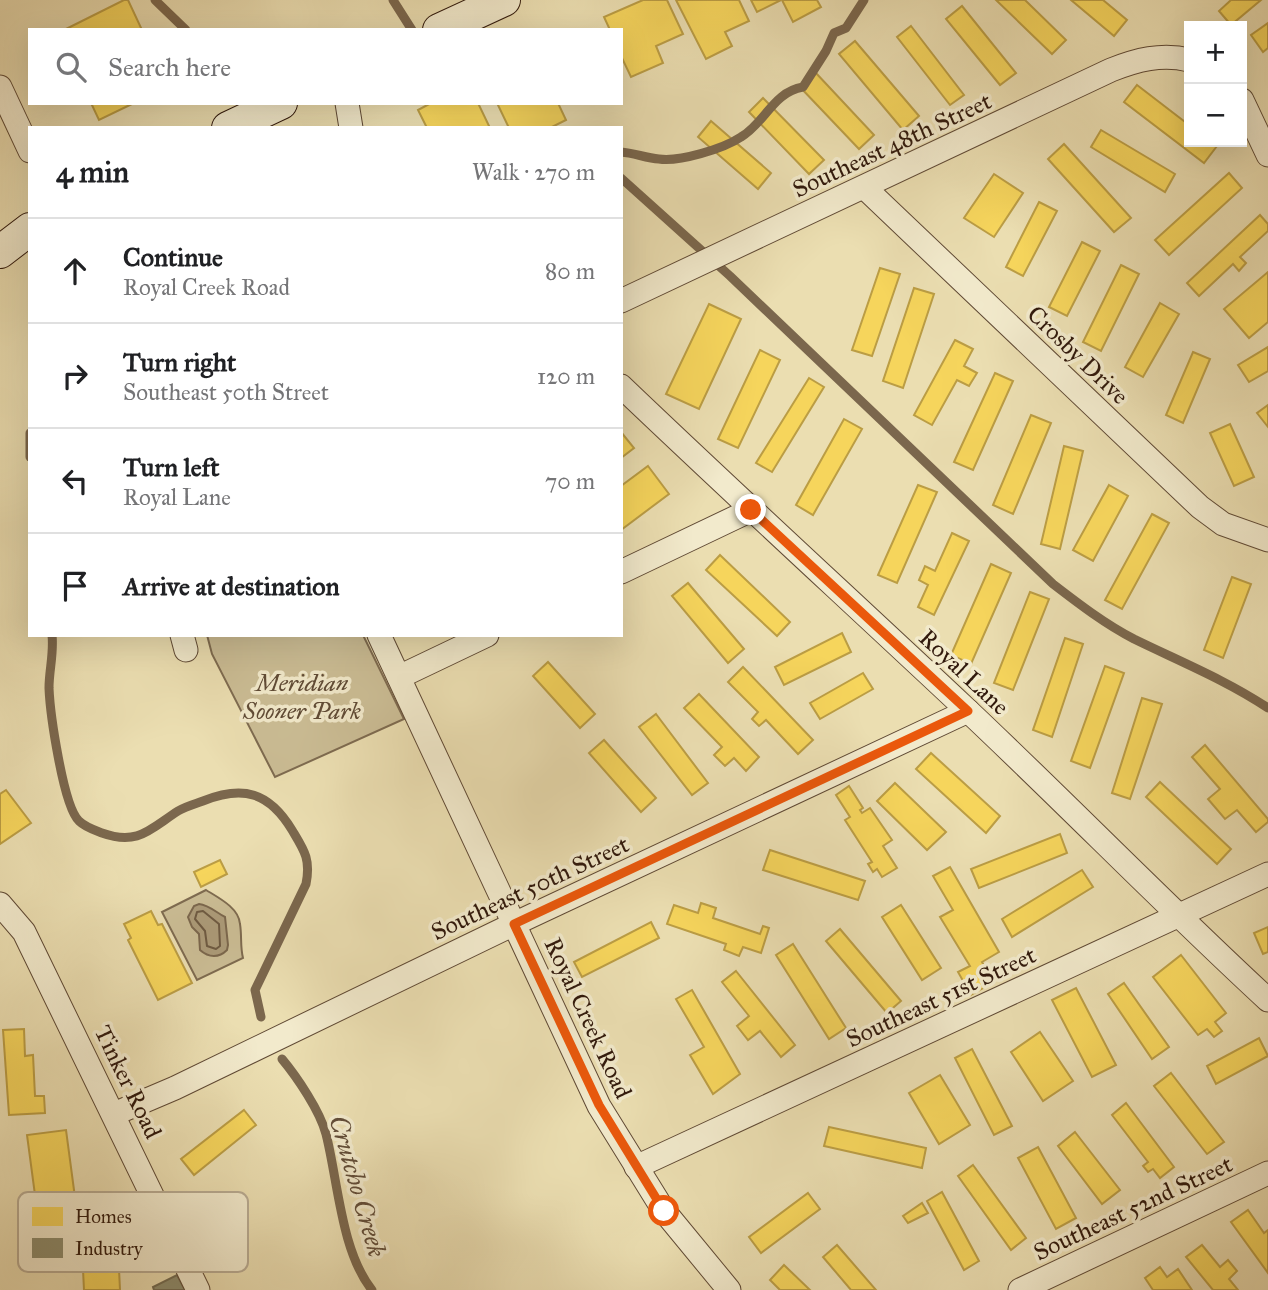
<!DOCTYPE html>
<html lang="en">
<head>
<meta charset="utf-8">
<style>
	:root { --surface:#fff; --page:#f6f6f6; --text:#202124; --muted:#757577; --line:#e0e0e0 }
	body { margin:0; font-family:"IM FELL Great Primer",serif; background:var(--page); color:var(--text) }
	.controls { position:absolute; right:21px; top:21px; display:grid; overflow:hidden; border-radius:0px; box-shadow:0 7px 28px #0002 }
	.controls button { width:63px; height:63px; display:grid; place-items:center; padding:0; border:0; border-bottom:2px solid var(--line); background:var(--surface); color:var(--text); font:35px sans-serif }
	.stop { position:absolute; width:21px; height:21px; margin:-16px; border:5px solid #ea580c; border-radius:50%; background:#fff }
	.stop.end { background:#ea580c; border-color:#fff; box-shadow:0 2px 7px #0008 }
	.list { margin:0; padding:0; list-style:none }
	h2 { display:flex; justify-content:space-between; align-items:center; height:91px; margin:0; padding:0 28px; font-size:30px }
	h2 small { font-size:23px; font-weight:400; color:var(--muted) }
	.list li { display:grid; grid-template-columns:46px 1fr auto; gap:21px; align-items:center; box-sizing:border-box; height:105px; padding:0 28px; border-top:2px solid var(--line) }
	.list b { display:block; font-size:26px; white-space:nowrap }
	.list p { margin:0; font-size:23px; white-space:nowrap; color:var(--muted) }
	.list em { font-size:23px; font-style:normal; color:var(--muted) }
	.icon { flex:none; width:38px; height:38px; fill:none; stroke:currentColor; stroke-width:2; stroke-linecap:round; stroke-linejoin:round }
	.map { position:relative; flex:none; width:1268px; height:1290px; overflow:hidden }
	.search { position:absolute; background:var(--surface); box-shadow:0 7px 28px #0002; left:28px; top:28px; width:595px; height:77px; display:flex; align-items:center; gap:18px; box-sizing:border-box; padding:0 24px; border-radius:0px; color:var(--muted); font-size:26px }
	.panel { position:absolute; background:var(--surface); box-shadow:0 7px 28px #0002; left:28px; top:126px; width:595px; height:511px; border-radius:0px }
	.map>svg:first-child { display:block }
</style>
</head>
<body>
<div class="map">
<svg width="1268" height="1290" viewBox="0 0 1268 1290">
	<rect width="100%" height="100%" fill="#ebdeb1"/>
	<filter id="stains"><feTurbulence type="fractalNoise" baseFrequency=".00286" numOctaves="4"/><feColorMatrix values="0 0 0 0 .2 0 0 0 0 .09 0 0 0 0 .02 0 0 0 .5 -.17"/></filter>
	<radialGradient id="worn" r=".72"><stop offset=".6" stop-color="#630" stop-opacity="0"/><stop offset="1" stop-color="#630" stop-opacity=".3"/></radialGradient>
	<g fill="#cbbd95" stroke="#7e6b50" stroke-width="2">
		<path d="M207,635H363L404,719L275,777L212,654Z"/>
		<path d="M206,890C219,898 239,908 240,924C242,936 240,946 243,958L197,980L162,912Z"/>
	</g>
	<path fill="#ac9b79" stroke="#7b674d" stroke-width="2" d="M199,904C209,905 217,913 225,917L228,945L227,950C219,958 209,958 200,950L199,934L192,927L188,917L194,906Z"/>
	<g fill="#f6d55c" stroke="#bb9d44" stroke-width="2">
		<path d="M124,0H128L142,30H64Z"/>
		<path d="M643,0H667L683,34L656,46L663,63L631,77L621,56V30H610L604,17Z"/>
		<path d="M676,0H739L749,21L725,32L732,46L706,59Z"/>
		<path d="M751,0H781L757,12Z"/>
		<path d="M782,0H817L821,7L793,22Z"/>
		<path d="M996,0H1025L1066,40L1052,54Z"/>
		<path d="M1071,0H1103L1127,20L1114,36Z"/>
		<path d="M1231,0H1261L1231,25L1219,11Z"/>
		<path d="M962,6L1016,73L1000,85L946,19Z"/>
		<path d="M1268,23V48L1263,52L1251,35Z"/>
		<path d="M911,26L964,95L950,105L897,37Z"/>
		<path d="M855,41L919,116L903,130L839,54Z"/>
		<path d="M815,72L874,135L859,149L799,86Z"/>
		<path d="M1137,85L1189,125V142H1212L1217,146L1204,163L1124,102Z"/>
		<path d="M763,98L824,160L809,174L749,112Z"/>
		<path d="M91,103H134L99,120Z"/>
		<path d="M431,103H478L490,128H427L418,110Z"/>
		<path d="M497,103H558L566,120L550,128H509Z"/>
		<path d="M711,121L771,173L758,189L698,137Z"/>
		<path d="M1101,130L1175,174L1165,192L1091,147Z"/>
		<path d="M1064,144L1131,218L1114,232L1048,159Z"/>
		<path d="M1229,173L1242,188L1169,255L1155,240Z"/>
		<path d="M994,174L1023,193L994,237L964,218Z"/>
		<path d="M1039,202L1057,211L1023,276L1006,267Z"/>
		<path d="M1260,215L1268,224V231L1240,257L1246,263L1239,271L1233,264L1199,296L1187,283Z"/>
		<path d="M1082,242L1100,251L1067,316L1049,307Z"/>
		<path d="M1121,265L1139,274L1101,351L1083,342Z"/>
		<path d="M880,268L900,274L872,356L852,350Z"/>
		<path d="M1268,272V322L1249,338L1224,309Z"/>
		<path d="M914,288L934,294L903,388L883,381Z"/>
		<path d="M1160,303L1179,314L1143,377L1125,367Z"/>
		<path d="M709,304L741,319L699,409L666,394Z"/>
		<path d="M955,340L973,349L964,366L977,373L969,386L957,380L932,425L914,415Z"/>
		<path d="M1268,347V371L1249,382L1238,365Z"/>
		<path d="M760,350L780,360L738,448L718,439Z"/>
		<path d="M1193,352L1210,359L1183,423L1166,415Z"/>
		<path d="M995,373L1013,381L973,470L954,462Z"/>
		<path d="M809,378L824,387L772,472L756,463Z"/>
		<path d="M1268,405V427L1257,413Z"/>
		<path d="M1031,415L1051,423L1013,514L993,505Z"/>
		<path d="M844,419L862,429L813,515L796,505Z"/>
		<path d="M1230,424L1254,477L1234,486L1210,433Z"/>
		<path d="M621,432L634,448L621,458Z"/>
		<path d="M1064,446L1083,451L1060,549L1041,544Z"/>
		<path d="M648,466L669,494L621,530V486Z"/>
		<path d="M918,485L937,492L897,583L878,575Z"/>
		<path d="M1109,485L1128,496L1093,561L1073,550Z"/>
		<path d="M1152,514L1169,523L1122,609L1105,600Z"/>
		<path d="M952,533L969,541L934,615L918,607L928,585L919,580L925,566L935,571Z"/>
		<path d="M720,555L790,622L777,636L706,570Z"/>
		<path d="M991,564L1011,573L971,664L951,655Z"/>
		<path d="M1232,577L1251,584L1223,658L1204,650Z"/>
		<path d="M688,583L744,649L728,663L672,596Z"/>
		<path d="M1030,592L1049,599L1013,690L994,683Z"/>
		<path d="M842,633L851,652L784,685L775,667Z"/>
		<path d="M1065,638L1083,644L1052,737L1033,730Z"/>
		<path d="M548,662L595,714L580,728L533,676Z"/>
		<path d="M1105,666L1124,673L1090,768L1071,761Z"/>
		<path d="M743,667L813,740L798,754L766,720L759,726L752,719L758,712L728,682Z"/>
		<path d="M863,673L873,689L820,719L810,703Z"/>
		<path d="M699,694L759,757L746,771L734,758L725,766L714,755L722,747L684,708Z"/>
		<path d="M1142,698L1162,704L1130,799L1112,793Z"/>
		<path d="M656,714L708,783L692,795L639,727Z"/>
		<path d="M604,740L656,798L641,812L589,753Z"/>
		<path d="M1205,745L1268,819V822L1256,832L1237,810L1225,819L1208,799L1220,789L1192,757Z"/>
		<path d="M931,753L1000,816L986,833L916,769Z"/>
		<path d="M1160,782L1231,849L1217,864L1146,797Z"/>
		<path d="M895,783L946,832L927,850L877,801Z"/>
		<path d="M849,786L863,808L860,810L862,813L870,808L892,840L883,846L897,868L882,877L877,869L873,872L868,864L872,862L845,820L850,817L836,795Z"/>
		<path d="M6,790L31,823L0,844V794Z"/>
		<path d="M1060,834L1067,853L979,888L971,869Z"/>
		<path d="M770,850L865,881L858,900L763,870Z"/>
		<path d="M220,860L227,874L201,887L194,872Z"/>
		<path d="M950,867L999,952L982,962L994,982L971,995L958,972L970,966L940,917L953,910L933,876Z"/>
		<path d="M1082,870L1093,887L1012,937L1002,919Z"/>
		<path d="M701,903L716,908L713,918L760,934L763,926L769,928L761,953L743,947L739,956L724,950L726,944L667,924L674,905L698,913Z"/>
		<path d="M901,905L941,968L922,980L882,917Z"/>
		<path d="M151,911L158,925L162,924L192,983L158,1000L128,940L131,938L124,924Z"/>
		<path d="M651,922L659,938L582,977L574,962Z"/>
		<path d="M1268,927V952L1263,954L1254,933Z"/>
		<path d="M840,929L901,1001L887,1013L826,941Z"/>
		<path d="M793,944L846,1028L829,1039L776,955Z"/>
		<path d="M1181,955L1226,1013L1215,1022L1222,1031L1214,1037L1207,1029L1198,1035L1153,977Z"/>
		<path d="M736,971L795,1045L781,1057L760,1031L748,1040L737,1026L749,1016L722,982Z"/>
		<path d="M1124,983L1169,1047L1152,1059L1108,994Z"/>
		<path d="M1076,988L1116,1065L1092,1077L1052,1000Z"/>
		<path d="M692,990L740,1074L713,1094L690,1055L704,1047L676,999Z"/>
		<path d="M24,1029L25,1056L33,1055L35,1096H44L45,1113L9,1115L3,1030Z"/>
		<path d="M1040,1032L1073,1081L1043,1101L1011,1052Z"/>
		<path d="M1259,1038L1268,1056L1216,1084L1207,1066Z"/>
		<path d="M972,1049L1012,1126L994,1135L955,1058Z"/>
		<path d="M1171,1073L1224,1142L1207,1154L1154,1086Z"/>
		<path d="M940,1075L970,1125L939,1144L909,1093Z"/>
		<path d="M1126,1103L1174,1167L1160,1178L1153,1169L1148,1172L1143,1166L1148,1162L1112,1115Z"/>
		<path d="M244,1110L256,1125L194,1175L181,1159Z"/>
		<path d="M829,1127L926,1148L922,1168L824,1146Z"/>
		<path d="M66,1130L76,1205L37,1210L27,1135Z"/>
		<path d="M1075,1132L1120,1190L1102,1204L1058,1146Z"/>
		<path d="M1038,1147L1076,1218L1056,1229L1018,1158Z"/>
		<path d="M973,1165L1026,1238L1011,1250L958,1176Z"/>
		<path d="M942,1192L979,1261L964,1270L927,1201Z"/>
		<path d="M808,1193L820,1209L761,1253L749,1237Z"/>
		<path d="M922,1203L928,1213L908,1223L903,1216Z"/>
		<path d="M1248,1210L1264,1233L1268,1230V1273L1231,1222Z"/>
		<path d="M117,1227L120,1290H84L81,1229Z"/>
		<path d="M837,1245L876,1290H851L823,1257Z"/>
		<path d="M1202,1245L1220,1267L1228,1260L1237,1271L1229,1279L1238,1290H1213L1186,1257Z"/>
		<path d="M784,1265L810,1290H780L770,1280Z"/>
		<path d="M1160,1267L1167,1277L1178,1269L1192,1290H1153L1145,1278Z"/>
	</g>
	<path fill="#8c8c6e" stroke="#716a51" stroke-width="2" d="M177,1275L185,1290H154L153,1287Z"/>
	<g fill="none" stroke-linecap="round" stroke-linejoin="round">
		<path stroke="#6e5a42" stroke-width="2" d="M203,911L219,924L220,946L216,949L207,946L205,931L195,919L197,912Z"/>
		<g stroke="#7b674d" stroke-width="9">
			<path d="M155,0L186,30"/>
			<path d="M393,0L412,30"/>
			<path d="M621,152C634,153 646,158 659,159C679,162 723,149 741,137C765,123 773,92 803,87L826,51L834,33L846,28L864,0"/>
			<path d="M621,178L730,276L1053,584C1079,604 1105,624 1134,639C1179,661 1226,680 1268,708"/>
			<path d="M30,433V457"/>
			<path d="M52,635C54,654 49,670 49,688C50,712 63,806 79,821C85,827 94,830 102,833C138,846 150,829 178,811C186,806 195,804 203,801C243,785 269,792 292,830C304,850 311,859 306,884L255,990L261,1017"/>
			<path d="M282,1059C297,1077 320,1111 326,1134C338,1181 341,1251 372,1290"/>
		</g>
		<defs>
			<g id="street">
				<path d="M0,87L30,151"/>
				<path d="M1242,100L1268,155"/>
				<path d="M347,103L351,128"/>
				<path d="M865,188L1200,507L1223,524L1268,540"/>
				<path d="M621,301L1111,70C1136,60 1162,53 1189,60"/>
				<path d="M621,386C735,495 851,601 966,709C1068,805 1165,905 1268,1000"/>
				<path d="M621,572L751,510"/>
				<path d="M182,635L186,650"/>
				<path d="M379,635L599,1106L664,1211L729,1290"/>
				<path d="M399,677L487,635"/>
				<path d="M0,904L24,932L198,1290"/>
				<path d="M114,1114L175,1088L514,924L968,711"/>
				<path d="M636,1167L1268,874"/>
				<path d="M1020,1290L1268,1173"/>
			</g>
			<g id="secondary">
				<path d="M439,30L504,0"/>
				<path d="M228,128L281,103"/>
				<path d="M0,252L30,229"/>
			</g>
		</defs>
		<use href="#street" stroke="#604a35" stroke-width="25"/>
		<use href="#secondary" stroke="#31190c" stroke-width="34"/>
		<use href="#street" stroke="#f2eacc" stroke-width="23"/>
		<use href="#secondary" stroke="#f2eacc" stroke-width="32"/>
	</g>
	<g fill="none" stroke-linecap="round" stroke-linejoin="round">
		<path stroke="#ea580c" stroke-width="9" d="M664,1211L599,1105L514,924L968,711L751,510"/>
	</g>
	<g text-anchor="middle" stroke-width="7" stroke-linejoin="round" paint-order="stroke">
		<g font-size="24" fill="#31190c" stroke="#f2eacc">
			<text transform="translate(892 145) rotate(-25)" y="8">Southeast 48th Street</text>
			<text transform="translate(1078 355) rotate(44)" y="8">Crosby Drive</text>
			<text transform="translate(964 672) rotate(43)" y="8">Royal Lane</text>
			<text transform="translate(530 888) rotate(-25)" y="8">Southeast 50th Street</text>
			<text transform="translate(941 997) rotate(-25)" y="8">Southeast 51st Street</text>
			<text transform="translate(588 1018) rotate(65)" y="8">Royal Creek Road</text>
			<text transform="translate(128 1082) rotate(64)" y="8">Tinker Road</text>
			<text transform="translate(1133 1208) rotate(-25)" y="8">Southeast 52nd Street</text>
		</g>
		<g font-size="24" font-style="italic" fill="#5f4a35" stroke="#f2eacc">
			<text x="302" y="691">Meridian<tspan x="302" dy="28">Sooner Park</tspan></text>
		</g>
		<g font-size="26" font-style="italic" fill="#624d38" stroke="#f2eacc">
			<text transform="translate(358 1186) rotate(74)" y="9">Crutcho Creek</text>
		</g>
	</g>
	<rect x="18" y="1192" width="230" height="80" rx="10" fill="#f2eacc" stroke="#b8ab92" stroke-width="2"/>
	<rect x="32" y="1207" width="31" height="19" fill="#f6d55c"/>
	<rect x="32" y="1238" width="31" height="20" fill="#8c8c6e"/>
	<g font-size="19" fill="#31190c">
		<text x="75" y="1223">Homes</text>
		<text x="75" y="1255">Industry</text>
	</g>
	<rect width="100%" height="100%" filter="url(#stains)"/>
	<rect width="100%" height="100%" fill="url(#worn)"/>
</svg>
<div class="controls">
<button>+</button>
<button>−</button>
</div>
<div class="stop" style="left:664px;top:1211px"></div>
<div class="stop end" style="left:751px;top:510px"></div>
<div class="search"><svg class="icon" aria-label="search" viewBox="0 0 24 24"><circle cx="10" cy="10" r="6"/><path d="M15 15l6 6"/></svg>Search here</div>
<section class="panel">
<h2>4 min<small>Walk · 270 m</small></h2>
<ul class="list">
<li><svg class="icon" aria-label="ahead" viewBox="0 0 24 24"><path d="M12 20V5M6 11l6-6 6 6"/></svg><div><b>Continue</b><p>Royal Creek Road</p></div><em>80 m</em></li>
<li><svg class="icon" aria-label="right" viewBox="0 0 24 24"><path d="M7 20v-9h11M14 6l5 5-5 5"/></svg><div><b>Turn right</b><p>Southeast 50th Street</p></div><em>120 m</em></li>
<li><svg class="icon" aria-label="left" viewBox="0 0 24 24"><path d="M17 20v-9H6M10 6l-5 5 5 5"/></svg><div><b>Turn left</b><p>Royal Lane</p></div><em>70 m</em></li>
<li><svg class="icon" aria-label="arrive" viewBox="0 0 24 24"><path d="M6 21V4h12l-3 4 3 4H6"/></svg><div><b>Arrive at destination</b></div></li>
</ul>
</section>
</div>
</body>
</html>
